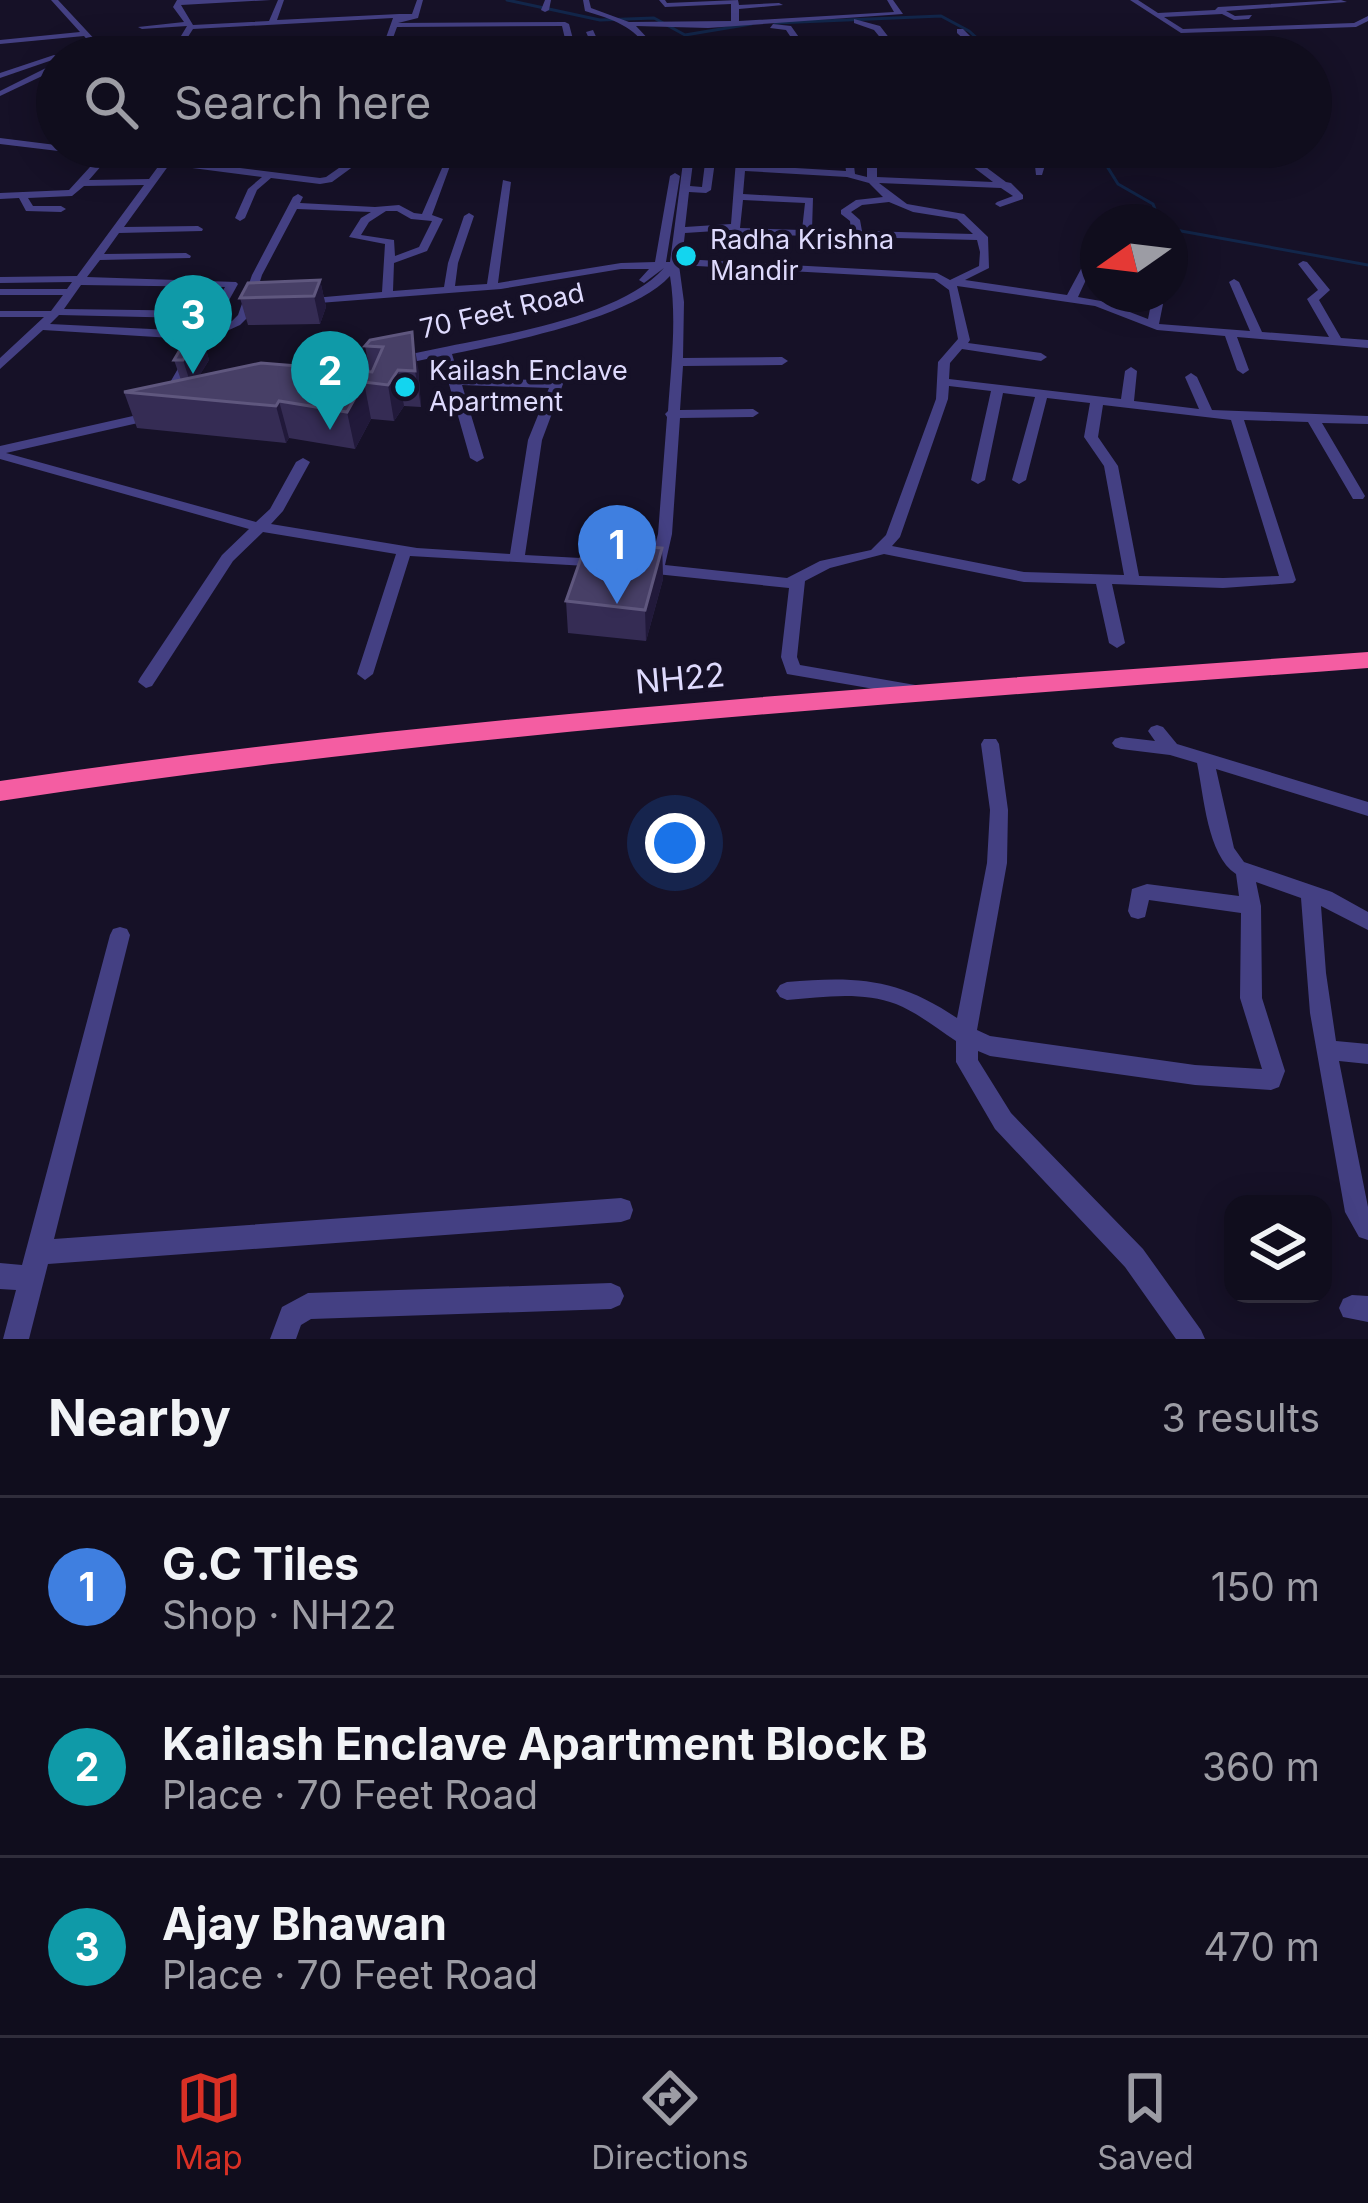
<!DOCTYPE html>
<html lang="en">
<head>
<meta charset="utf-8">
<style>
	:root { --surface:#100d1d; --page:#1e1b2a; --text:#f1f3f6; --muted:#9c9ca4; --line:#302d3b; --accent:#d93025 }
	body { margin:0; font-family:Inter,sans-serif; background:var(--page); color:var(--text) }
	.controls { position:absolute; right:36px; bottom:36px; display:grid; overflow:hidden; border-radius:24px; box-shadow:0 6px 30px #0003 }
	.controls button { width:108px; height:108px; display:grid; place-items:center; padding:0; border:0; border-bottom:3px solid var(--line); background:var(--surface); color:var(--text); font:60px sans-serif }
	.compass { position:absolute; left:1080px; top:204px; width:108px; height:108px; border-radius:50%; background:var(--surface); box-shadow:0 6px 30px #0003; rotate:256deg }
	.you { position:absolute; left:675px; top:843px; width:42px; height:42px; margin:-30px; border:9px solid #fff; border-radius:50%; background:#1a73e8; box-shadow:0 0 0 18px #1a73e833 }
	.badge { display:grid; place-items:center; width:78px; height:78px; border-radius:50%; background:var(--accent); color:#fff; font-size:39px; font-weight:700 }
	.pin { position:absolute; translate:-50% -99px; filter:drop-shadow(0 3px 6px #0008) }
	.pin::after { content:''; position:absolute; top:63px; width:42px; height:36px; background:inherit; clip-path:polygon(0 0,100% 0,50% 100%) }
	.list { margin:0; padding:0; list-style:none }
	h2 { display:flex; justify-content:space-between; align-items:center; height:156px; margin:0; padding:0 48px; font-size:51px }
	h2 small { font-size:39px; font-weight:400; color:var(--muted) }
	.list li { display:grid; grid-template-columns:78px 1fr auto; gap:36px; align-items:center; box-sizing:border-box; height:180px; padding:0 48px; border-top:3px solid var(--line) }
	.list b { display:block; font-size:45px; white-space:nowrap }
	.list p { margin:0; font-size:39px; white-space:nowrap; color:var(--muted) }
	.list em { font-size:39px; font-style:normal; color:var(--muted) }
	.icon { flex:none; width:66px; height:66px; fill:none; stroke:currentColor; stroke-width:2; stroke-linecap:round; stroke-linejoin:round }
	.map { position:relative; flex:none; width:1368px; height:1339px; overflow:hidden }
	.search { position:absolute; background:var(--surface); box-shadow:0 6px 30px #0003; left:36px; right:36px; top:36px; height:132px; display:flex; align-items:center; gap:30px; box-sizing:border-box; padding:0 42px; border-radius:66px; color:var(--muted); font-size:45px }
	.sheet { height:696px; background:var(--surface) }
	nav { display:flex; justify-content:space-around; align-items:center; box-sizing:border-box; height:168px; border-top:3px solid var(--line); background:var(--surface); font-size:33px; color:var(--muted) }
	nav a { display:grid; justify-items:center; gap:6px }
	nav .on { color:var(--accent) }
	.map>svg:first-child { display:block }
</style>
</head>
<body>
<div class="map">
<svg width="1368" height="1339" viewBox="0 0 1368 1339">
	<rect width="100%" height="100%" fill="#161127"/>
	<g fill="none" stroke-linecap="round" stroke-linejoin="round">
		<g stroke="#12264a" stroke-width="3">
			<path d="M507,0L600,20L654,18L685,35L751,24"/>
			<path d="M775,23L941,16L969,31L998,57"/>
			<path d="M1095,147L1118,184L1153,204L1160,222"/>
			<path d="M1170,229L1368,265"/>
		</g>
		<g fill="#444083" fill-rule="evenodd">
			<path d="M51,0H58L99,44L196,57H172L98,48L81,57H71L92,45L84,36L0,44V40L80,32Z"/>
			<path d="M177,0H271L181,5L193,25L269,21L278,0H284L277,20L399,14H412L417,0H423L418,18L398,23L565,22L569,24L574,43H591L586,32L593,30L603,52L648,51C636,26 611,19 585,11L583,0H589L591,8L629,22L731,21V4L665,7L659,0H665L667,3L738,0L739,5L779,3L783,5L739,9V21L894,12L887,0H893L903,14L708,28L636,26L653,44L734,36L738,38L655,48L658,57L600,56L593,47L477,49L473,47L477,45L566,43L562,26L397,27L389,49L355,57H342L383,46L393,18L193,29L186,40L131,47L134,43L181,36L187,26L142,29L138,27L184,22L173,7Z"/>
			<path d="M545,0H551L549,10L545,12L541,10Z"/>
			<path d="M1130,0H1138L1158,13L1215,10L1218,7L1341,0L1347,2L1226,11L1235,16L1252,15L1249,19L1234,20L1222,14L1164,17L1183,29L1354,23L1368,16V21L1356,27L1181,33Z"/>
			<path d="M854,19L880,26L904,57H896L874,30L854,23Z"/>
			<path d="M773,24L791,26L813,57H805L797,46L739,52L742,48L794,42L786,30L770,28Z"/>
			<path d="M957,29H963L991,57H983L957,33Z"/>
			<path d="M438,54H488L492,56L435,57Z"/>
			<path d="M54,55L61,57L0,78V73Z"/>
			<path d="M288,55H334L338,57H284Z"/>
			<path d="M54,64H57V69L0,96V91Z"/>
			<path d="M0,138L320,178L326,177L369,147H380L332,182L320,184L271,178L257,190L245,218L240,221L235,218L248,189L262,177L169,165L124,227L198,226L203,229L202,231L119,233L104,254L186,253L191,256L190,258L100,260L87,277L236,282L238,284L213,329L232,321L238,315L252,275L293,197L298,194L303,197L300,203L375,207L399,205L414,213L422,214L442,168L450,166L432,215L443,219L427,251L394,263L393,291L444,287L448,263L464,216L469,213L474,216L458,263L455,286L487,284L503,180L511,182L498,283L621,263L655,262L670,176L675,173L680,176L666,262H670L685,147H695L690,186L702,187L707,147H717L711,190L706,193L689,192L685,227L731,224L737,147L867,151V147H877V151H953L948,147H959L1006,182L1011,183L1023,195V199L1000,207L995,204L997,202L1013,196L1001,188L879,183L907,204L964,214L988,237L989,268L965,280L1067,295L1081,269L1086,266L1091,269L1078,297L1101,301L1148,319L1151,304L1157,301L1163,304L1159,324L1250,331L1229,282L1234,279L1239,282L1262,332L1329,337L1307,299L1318,290L1298,264L1303,261L1307,262L1330,290L1319,300L1341,338L1368,340V348L1237,337L1249,370L1243,374L1237,370L1225,336L1157,330L1095,306L957,286L970,340L968,343L1041,353L1047,357L1041,361L962,349L950,363L949,379L1121,399L1125,371L1131,367L1137,371L1134,401L1199,409L1185,377L1191,373L1197,377L1212,410L1368,416V424L1322,423L1365,496L1363,499H1353L1308,422L1244,420L1296,580L1293,583L1223,588L1112,584L1125,643L1117,648L1109,643L1096,584L1024,582L884,554L830,568L805,581L797,657L800,665L921,686L923,690L921,694L915,696L787,674L781,657L789,588L656,574L637,570L634,567L642,562L650,563L658,534L667,417L665,414L668,411C671,367 677,319 670,276C632,318 509,342 452,354L459,377L561,381L563,384L542,440L525,555L599,559L604,561L606,564L604,567L410,556L373,674L365,680L357,674L396,554L263,532L233,561L152,686L146,688L138,682L140,678L222,555L249,529L0,459V446L155,411L160,412V418L6,453L256,522L270,509L296,462L303,458L310,462L283,511L271,524L417,548L510,554L528,440L549,388L462,385L484,458L477,462L470,458L441,356L332,379L326,375L332,371C368,364 405,355 440,348C503,335 620,317 664,268L644,283L639,280L649,269H621L501,289L306,304L302,303V299L382,292L385,244L349,237L361,218L371,212L297,209L262,275L249,316L240,325L207,340L172,400L166,404L160,400L207,318H200L191,331L172,338L43,330L0,369V358L44,317H0V311H51L63,295H0V289H67L72,282L0,283V277L77,276L144,185L84,186L72,196L28,198L33,206H61L66,209L61,212L26,211L19,198L0,199V193L69,190L100,156L0,144ZM746,150L844,156L846,171L745,165ZM109,157L160,164L149,179L89,180ZM853,157H867V177L855,174ZM877,157H960L993,182L877,177ZM745,171L847,177L869,183L883,197L856,200L841,210V214L850,221L851,231L812,230L813,198L743,194ZM743,200L805,203L802,230L740,228ZM889,202L913,212L957,219L973,234L862,231L860,220L851,212L862,205ZM386,211H397L411,219L432,221L419,247L395,256L394,240L361,235L369,222ZM731,230L736,234L977,240L980,252L979,266L950,280L937,273L682,259L685,233ZM679,265L934,279L949,290L958,339L938,362L936,399L886,535L871,550L820,561L787,578L665,565L672,534L680,418L753,417L759,413L753,409L680,410L683,366L782,365L788,361L782,357L683,358L684,302ZM81,285L225,287L211,311L64,309ZM59,315L188,318L183,327L171,330L50,324ZM949,386L991,391L971,480L978,484L985,480L1003,393L1035,397L1012,480L1019,484L1026,480L1047,398L1090,403L1084,437L1104,466L1124,575L1024,572L892,546L900,537L948,399ZM1103,405L1231,420L1279,576L1223,578L1139,576L1118,466L1098,437Z"/>
			<path d="M992,147H1002L1001,156H995Z"/>
			<path d="M1049,147H1066L1033,156L1045,165L1042,175H1036L1035,166L1021,155Z"/>
			<path d="M1157,725L1163,727L1177,744L1368,802V816L1216,769L1234,848L1244,862L1332,892L1368,912V930L1321,906L1326,973L1336,1041L1368,1044V1064L1339,1061L1368,1207V1240L1359,1237L1345,1212L1310,1013L1301,898L1256,882L1261,906L1262,998L1285,1071L1279,1087L1271,1090L1195,1085L990,1056L978,1051V1060L1011,1113L1143,1249L1201,1330L1205,1339H1176L1125,1267L995,1129L956,1062V1041C936,1028 918,1013 896,1004C862,991 822,997 787,1000L780,997L776,991L780,985L787,982C856,976 898,978 957,1018L987,863L990,810L981,744L984,739H996L999,744L1008,810L1007,863L977,1030L990,1036L1195,1065L1262,1069L1240,998L1241,913L1149,900L1145,917L1138,919L1131,917L1128,911L1132,889L1147,884L1239,896L1236,874C1207,855 1204,796 1197,763L1170,755L1121,749L1115,747L1112,743L1115,739L1121,737L1155,741L1148,731L1151,727Z"/>
			<path d="M120,927L127,929L130,935L54,1239L621,1198L630,1201L633,1210L630,1219L621,1222L48,1264L29,1339H3L16,1290L0,1289V1263L22,1265L110,935L113,929Z"/>
			<path d="M611,1283L620,1287L624,1296L620,1305L611,1309L311,1319L301,1325L296,1339H270L282,1307L308,1293Z"/>
			<path d="M1352,1295L1368,1296V1322L1343,1317L1339,1308L1343,1299Z"/>
		</g>
		<path fill="#f45da2" fill-rule="evenodd" d="M1368,652V668C911,702 454,732 0,801V781C454,714 911,685 1368,652Z"/>
	</g>
	<g fill="#352c54">
		<path d="M320,280L326,307L320,324L248,325L240,298Z"/>
		<path d="M201,332L209,360L199,376L370,372L365,346L370,340L418,367L421,407L404,406L394,421L371,419L355,449L289,438L286,443L137,428L124,392L181,380L174,360Z"/>
		<path d="M662,548L663,579L646,641L568,633L566,601Z"/>
	</g>
	<g fill="#21193a">
		<path d="M320,280L326,307L320,324L314,296Z"/>
		<path d="M201,332L209,360L192,388L183,360Z"/>
		<path d="M412,332L418,367L421,407L415,371Z"/>
		<path d="M398,370L404,406L394,421L388,385Z"/>
		<path d="M364,382L371,419L355,449L347,412Z"/>
		<path d="M279,401L289,438L286,443L276,406Z"/>
		<path d="M662,548L663,579L646,641L645,610Z"/>
	</g>
	<g fill="#473f66" stroke="#5f577e" stroke-width="3">
		<path d="M320,280L314,296L240,298L248,283Z"/>
		<path d="M191,331L201,332L183,360H174Z"/>
		<path d="M412,332L415,371L398,370L388,385L364,382L347,412L279,401L276,406L124,392L261,363L372,372L383,347L365,346L370,340Z"/>
		<path d="M587,541L662,548L645,610L566,601Z"/>
	</g>
	<g fill="#13d5ef" stroke="#161127" stroke-width="4.5">
		<circle cx="686" cy="256" r="12"/>
		<circle cx="405" cy="387" r="12"/>
	</g>
	<g text-anchor="middle" stroke-width="9" stroke-linejoin="round" paint-order="stroke">
		<g font-size="27" fill="#dedafd" stroke="#161127" text-anchor="start">
			<text x="710" y="249">Radha Krishna<tspan x="710" dy="31">Mandir</tspan></text>
			<text x="429" y="380">Kailash Enclave<tspan x="429" dy="31">Apartment</tspan></text>
		</g>
		<g font-size="27" fill="#dedafd" stroke="#161127">
			<text transform="translate(502 311) rotate(-13)" y="9">70 Feet Road</text>
		</g>
		<g font-size="33" fill="#dedafd" stroke="#161127">
			<text transform="translate(680 678) rotate(-5)" y="12">NH22</text>
		</g>
	</g>
</svg>
<div class="controls">
<button><svg class="icon" aria-label="layers" viewBox="0 0 24 24"><path d="M12 4l9 5-9 5-9-5zM3 14l9 5 9-5"/></svg></button>
</div>
<svg class="compass" viewBox="-18 -18 36 36"><path d="M0-13l5 13h-10z" fill="#e53935"/><path d="M0 13l5-13h-10z" fill="#9c9ca4"/></svg>
<div class="you"></div>
<div class="pin badge" style="left:617px;top:604px;background:#3f7fe0">1</div>
<div class="pin badge" style="left:330px;top:430px;background:#0f9aa8">2</div>
<div class="pin badge" style="left:193px;top:374px;background:#0f9aa8">3</div>
<div class="search"><svg class="icon" aria-label="search" viewBox="0 0 24 24"><circle cx="10" cy="10" r="6"/><path d="M15 15l6 6"/></svg>Search here</div>
</div>
<section class="sheet">
<h2>Nearby<small>3 results</small></h2>
<ul class="list">
<li><span class="badge" style="background:#3f7fe0">1</span><div><b>G.C Tiles</b><p>Shop · NH22</p></div><em>150 m</em></li>
<li><span class="badge" style="background:#0f9aa8">2</span><div><b>Kailash Enclave Apartment Block B</b><p>Place · 70 Feet Road</p></div><em>360 m</em></li>
<li><span class="badge" style="background:#0f9aa8">3</span><div><b>Ajay Bhawan</b><p>Place · 70 Feet Road</p></div><em>470 m</em></li>
</ul>
</section>
<nav>
<a class="on"><svg class="icon" aria-label="map" viewBox="0 0 24 24"><path d="M3 6l6-2 6 2 6-2v14l-6 2-6-2-6 2zM9 4v14M15 6v14"/></svg>Map</a>
<a><svg class="icon" aria-label="directions" viewBox="0 0 24 24"><path d="M12 3l9 9-9 9-9-9zM9 14v-3h6M13 9l2 2-2 2"/></svg>Directions</a>
<a><svg class="icon" aria-label="saved" viewBox="0 0 24 24"><path d="M7 4h10v16l-5-4-5 4z"/></svg>Saved</a>
</nav>
</body>
</html>
